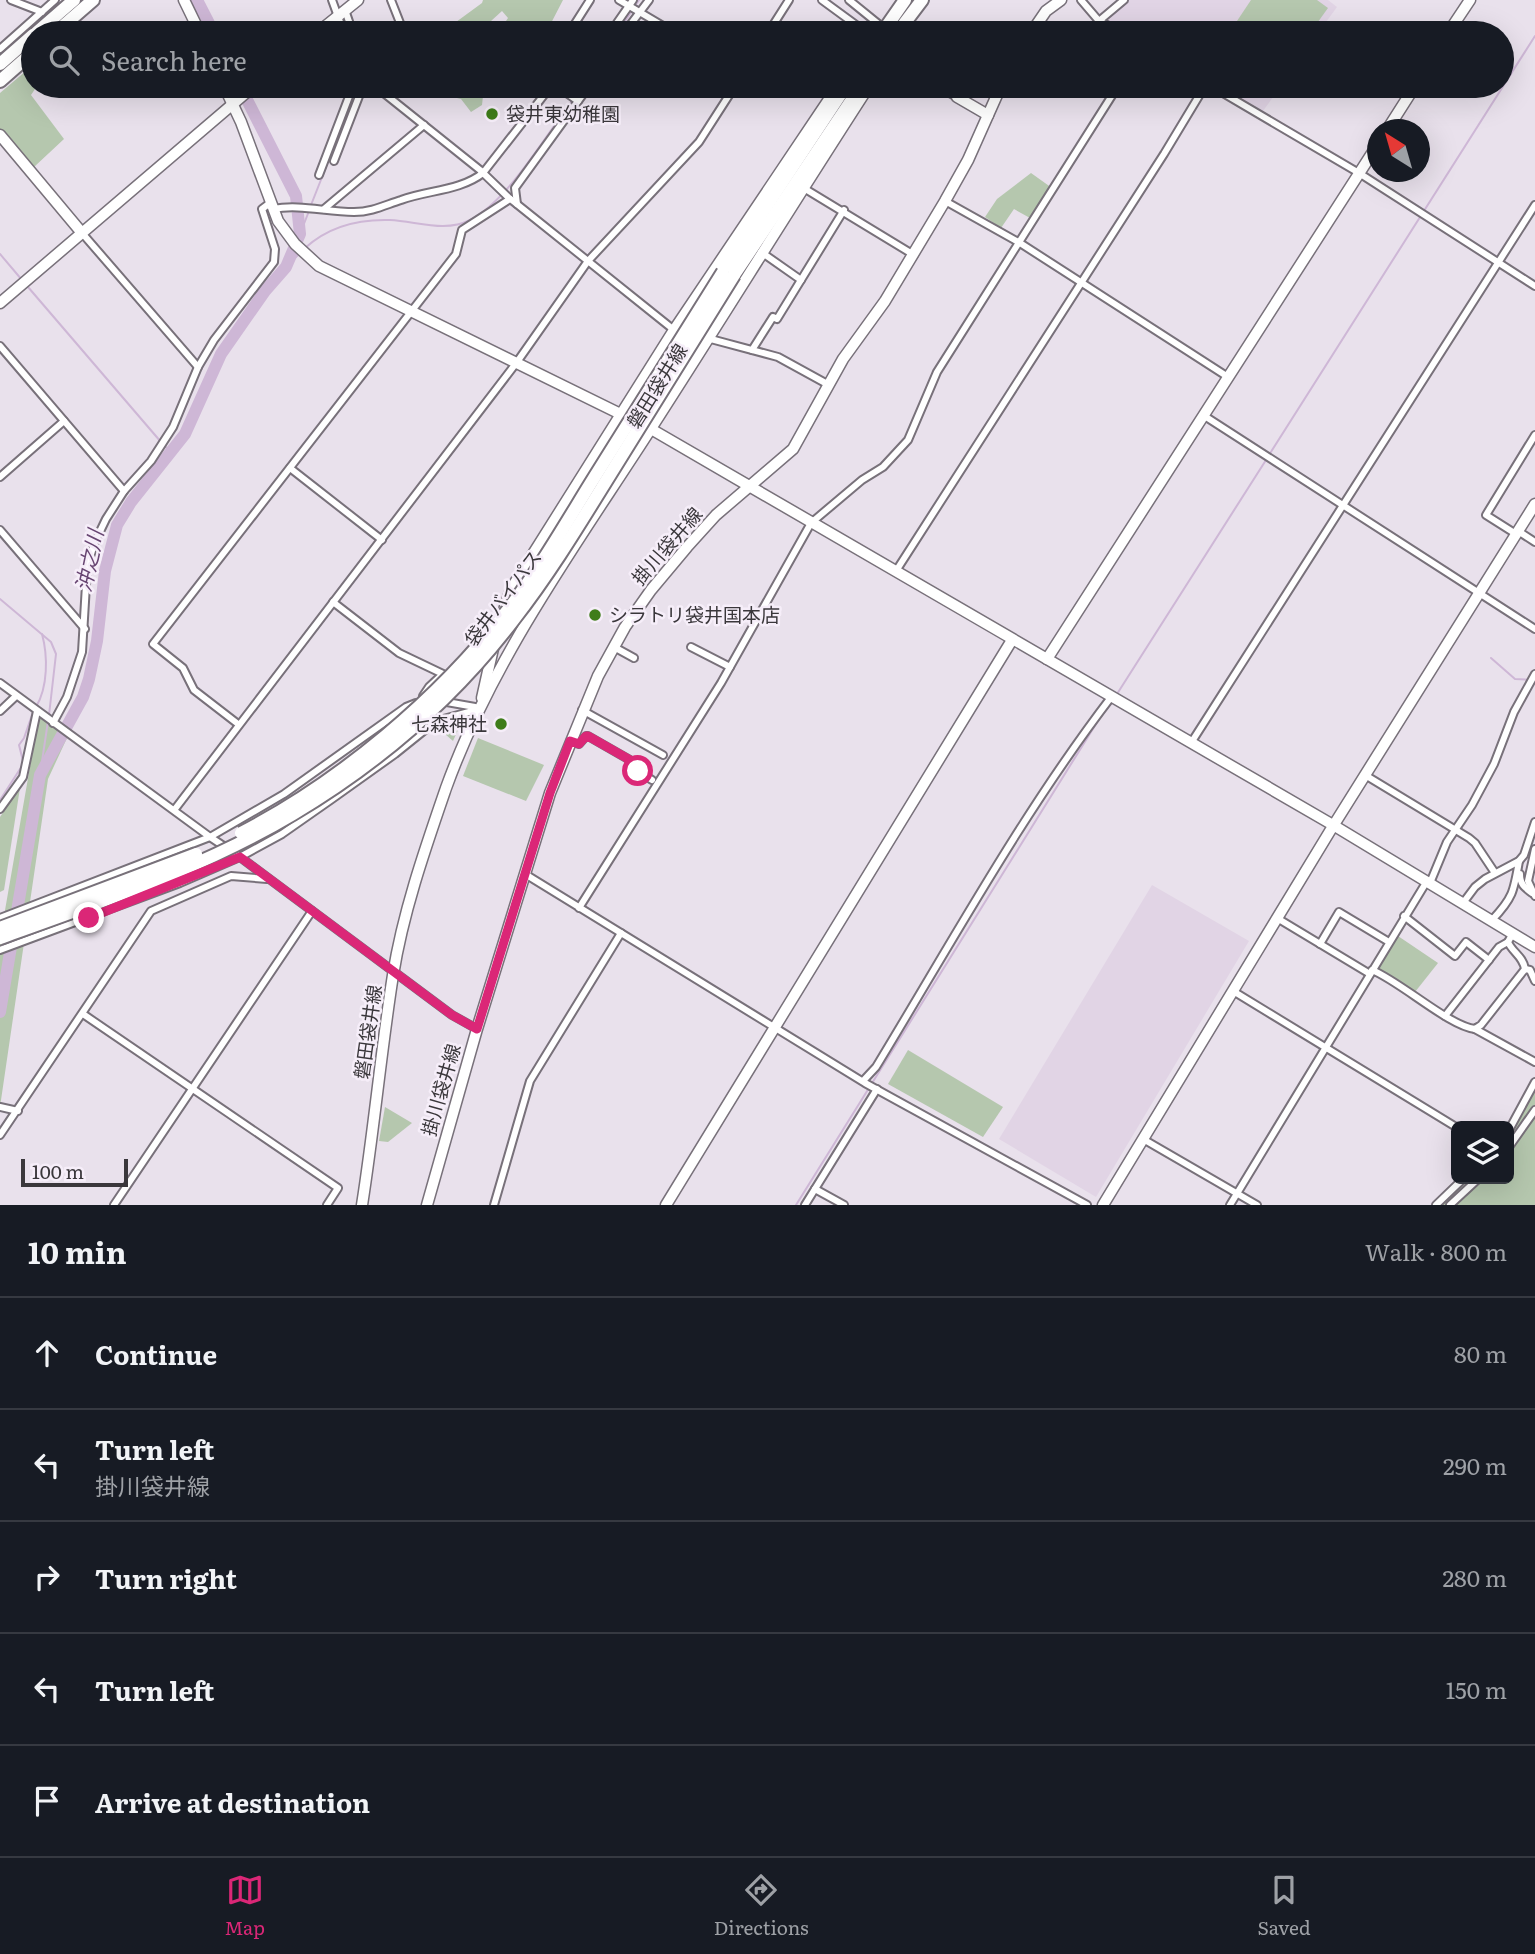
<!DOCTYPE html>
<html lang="en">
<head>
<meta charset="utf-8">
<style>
	:root { --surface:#171b24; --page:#242831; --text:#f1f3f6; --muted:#9ea1a6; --line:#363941; --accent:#db2777 }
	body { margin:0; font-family:Literata,"Noto Sans JP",serif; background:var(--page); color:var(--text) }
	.controls { position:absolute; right:21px; bottom:21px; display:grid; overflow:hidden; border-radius:10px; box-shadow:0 7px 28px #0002 }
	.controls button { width:63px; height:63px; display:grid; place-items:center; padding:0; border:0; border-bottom:2px solid var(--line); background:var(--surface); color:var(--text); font:35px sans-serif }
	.compass { position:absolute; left:1367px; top:119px; width:63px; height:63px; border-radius:50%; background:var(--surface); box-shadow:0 7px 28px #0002; rotate:323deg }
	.scale { position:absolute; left:21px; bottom:18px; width:107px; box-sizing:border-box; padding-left:7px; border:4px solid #3a373b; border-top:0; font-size:19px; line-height:24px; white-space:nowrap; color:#3a373b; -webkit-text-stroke:5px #f6eef9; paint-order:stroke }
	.stop { position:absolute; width:21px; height:21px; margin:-16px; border:5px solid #db2777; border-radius:50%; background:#fff }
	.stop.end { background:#db2777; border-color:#fff; box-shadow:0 2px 7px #0008 }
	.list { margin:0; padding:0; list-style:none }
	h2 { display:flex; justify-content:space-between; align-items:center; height:91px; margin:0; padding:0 28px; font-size:30px }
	h2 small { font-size:23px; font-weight:400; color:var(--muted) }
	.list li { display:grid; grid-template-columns:46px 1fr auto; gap:21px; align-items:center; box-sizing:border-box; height:112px; padding:0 28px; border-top:2px solid var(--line) }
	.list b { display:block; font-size:26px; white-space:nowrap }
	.list p { margin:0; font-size:23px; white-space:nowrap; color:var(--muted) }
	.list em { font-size:23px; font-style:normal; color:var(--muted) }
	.icon { flex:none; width:38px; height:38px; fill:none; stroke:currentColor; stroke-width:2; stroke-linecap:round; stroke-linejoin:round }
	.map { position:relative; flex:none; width:1535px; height:1205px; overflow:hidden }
	.search { position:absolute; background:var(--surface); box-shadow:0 7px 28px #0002; left:21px; right:21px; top:21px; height:77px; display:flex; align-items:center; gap:18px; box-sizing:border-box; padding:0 24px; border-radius:38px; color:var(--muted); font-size:26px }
	.sheet { height:651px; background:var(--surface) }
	nav { display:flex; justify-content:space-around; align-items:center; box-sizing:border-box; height:98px; border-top:2px solid var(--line); background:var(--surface); font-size:19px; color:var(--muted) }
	nav a { display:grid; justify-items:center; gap:4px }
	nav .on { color:var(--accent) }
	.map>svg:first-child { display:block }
</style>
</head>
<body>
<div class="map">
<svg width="1535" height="1205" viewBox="0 0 1535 1205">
	<rect width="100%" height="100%" fill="#e9e1ec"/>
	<g fill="#e1d4e5">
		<path d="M1126,0H1328L1337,7L1318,33H1123L1101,21Z"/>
		<path d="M1218,86H1281L1263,111Z"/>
		<path d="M1152,885L1249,941L1096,1197L999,1139Z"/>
	</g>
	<g fill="#b5c7ae">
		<path d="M483,0H563L548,29L540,26L537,33H498L508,18L502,11L491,21L483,33H441L482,3Z"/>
		<path d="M1251,0H1317L1328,8L1310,33H1229Z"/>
		<path d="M33,65V86H37L31,95L64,139L34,167L0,129V93Z"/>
		<path d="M431,86H479L483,96L482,105L471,112L461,99L432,92Z"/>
		<path d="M1031,173L1052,188L1030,218L1014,209L1001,228L985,217L997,199Z"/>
		<path d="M39,715L67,738L48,779L0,1107V939Z"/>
		<path d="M458,716L463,719L453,741L437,727L440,724Z"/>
		<path d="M478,738L544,765L526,801L463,776Z"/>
		<path d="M20,788L4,890L0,892V817Z"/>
		<path d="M1398,936L1438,963L1415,992L1377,968Z"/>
		<path d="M908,1050L1003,1107L983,1137L888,1084Z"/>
		<path d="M1535,1088V1205H1440L1468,1179H1509V1130Z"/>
		<path d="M385,1107L412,1123L388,1142L379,1141Z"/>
	</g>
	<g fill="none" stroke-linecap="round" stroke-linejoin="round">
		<g stroke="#ceb7d6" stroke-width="2">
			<path d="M343,17L349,33"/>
			<path d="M617,33L639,0"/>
			<path d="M575,97L582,86"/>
			<path d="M311,205L358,86"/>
			<path d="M300,234L309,211"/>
			<path d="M305,248C328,227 359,219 390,220C416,221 445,233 470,220C509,200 545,136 572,101"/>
			<path d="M0,254L22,280"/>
			<path d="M286,267L299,254"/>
			<path d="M28,287L161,442"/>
			<path d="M165,446L171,454"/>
			<path d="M1269,455L1535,36"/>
			<path d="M0,599L51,642L56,654L49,715"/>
			<path d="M1491,658L1515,679L1535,680"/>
			<path d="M1117,694L1266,460"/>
			<path d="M36,707C48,687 48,656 42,634"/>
			<path d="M23,761L19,745L24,738L33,712"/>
			<path d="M40,775L48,721"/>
			<path d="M0,800L22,766"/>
			<path d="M796,1205L1101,716L1112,702"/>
		</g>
		<g stroke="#ceb7d6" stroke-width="12">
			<path d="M197,0L214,33"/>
			<path d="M0,1012L40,775L83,697L89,679L97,641L105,571L117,525L131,502L185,434L221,354L265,291L286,267L300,234L296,196L240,86"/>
		</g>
		<defs>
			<g id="street">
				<path d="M11,0L42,12"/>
				<path d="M332,0L344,33"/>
				<path d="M391,0L404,33"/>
				<path d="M619,0L675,33"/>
				<path d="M822,0L867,33"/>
				<path d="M849,0L881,26"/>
				<path d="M1081,0L1099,21L1122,33"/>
				<path d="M345,10L353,33"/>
				<path d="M1099,21L1124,0"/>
				<path d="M569,33L590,0"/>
				<path d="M610,33L633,0"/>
				<path d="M624,33L649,0"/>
				<path d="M768,33L789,0"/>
				<path d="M0,49L55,0"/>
				<path d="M375,86L480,170L508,197L674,330"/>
				<path d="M574,86L568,94L578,101"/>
				<path d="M937,86L957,97"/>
				<path d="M951,86L957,97"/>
				<path d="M1211,86L1359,173L1535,286"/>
				<path d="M334,161L363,86"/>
				<path d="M319,175L353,86"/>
				<path d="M802,187L914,255"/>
				<path d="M945,201L1020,243L1228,377"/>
				<path d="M517,204L515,188L589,86"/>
				<path d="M273,209C300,204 326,212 354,212C372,212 385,205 401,200C428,190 460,191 483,173L551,86"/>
				<path d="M324,209L424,125"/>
				<path d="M82,233L198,367"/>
				<path d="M761,252L801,280"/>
				<path d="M707,338L778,357L829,385"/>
				<path d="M0,346L124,491"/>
				<path d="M752,350L773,317L777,319L844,210"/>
				<path d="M1203,415L1535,629"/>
				<path d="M290,468L382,540"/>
				<path d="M0,477L64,421"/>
				<path d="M0,530L85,629"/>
				<path d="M1518,531L1535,542"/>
				<path d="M1516,534L1486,515L1535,435"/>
				<path d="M896,571L1164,154L1205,86"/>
				<path d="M333,602L399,653L443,674L429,687L423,696"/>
				<path d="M614,647L634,658"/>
				<path d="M691,647L730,667"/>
				<path d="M0,683L210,837L240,857L452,1015L477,1029"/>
				<path d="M441,701L475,707"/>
				<path d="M582,710L663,755"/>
				<path d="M0,711L16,696"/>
				<path d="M53,723L67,697L82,652L87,568L94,544L106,519L124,491L151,461L173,427L198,367L214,340L274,262L275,249L262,209L270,203"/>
				<path d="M238,724L194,690L183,668L153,644L456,254L462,230L510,199"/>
				<path d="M570,741L579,744L586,736H588L637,764L638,771L652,780"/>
				<path d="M1191,743L1535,205"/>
				<path d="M1365,775L1469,838L1475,843L1495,873"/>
				<path d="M0,809L23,777L37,711"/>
				<path d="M175,809L517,362L588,261L699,142L735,86"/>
				<path d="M1535,849L1528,881L1535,896"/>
				<path d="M525,874L865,1083L1087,1205"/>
				<path d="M1520,874C1520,884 1524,887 1532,893"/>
				<path d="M1430,883L1447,842L1472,805L1494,764L1514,712L1535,674"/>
				<path d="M1463,903L1475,887L1485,879L1519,861L1524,855L1535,822"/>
				<path d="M579,908L721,683L811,523L862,480L883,467L908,440L937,372L1118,86"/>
				<path d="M1404,916L1455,956L1466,942L1489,960"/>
				<path d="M0,918L210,837L284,794L406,707L416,703"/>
				<path d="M1277,918L1370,974"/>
				<path d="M1492,920C1513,898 1514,891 1519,861"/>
				<path d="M1320,944L1339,912L1389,942"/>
				<path d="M0,950L180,883L240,857L282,834L332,799L395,754L436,721L480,709"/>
				<path d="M1525,969L1530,970L1535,981"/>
				<path d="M1372,970C1401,982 1449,1026 1475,1029L1481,1025L1525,969C1523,956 1512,952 1508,942L1513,933"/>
				<path d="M1233,991L1456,1127"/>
				<path d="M83,1014L338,1188L327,1205"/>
				<path d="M1445,1016L1499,947L1508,942"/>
				<path d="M1475,1029L1535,1062"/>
				<path d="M863,1081L876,1067C952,942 1023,812 1112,696"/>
				<path d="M0,1107L18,1111"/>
				<path d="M1509,1130L1535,1082"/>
				<path d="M0,1135L151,911L231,876L267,879"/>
				<path d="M1143,1139L1257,1205"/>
				<path d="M1509,1147L1535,1110"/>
				<path d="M815,1189L844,1205"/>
				<path d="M114,1205L312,911"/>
				<path d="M494,1205L530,1081L621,933"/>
				<path d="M805,1205L877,1089"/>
				<path d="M1230,1205L1427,881"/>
				<path d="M1436,1205L1463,1179"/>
				<path d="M1450,1205L1478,1179"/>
			</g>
			<g id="secondary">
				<path d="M184,0L200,33"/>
				<path d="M317,33L358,0"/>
				<path d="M1031,33L1046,11L1061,0"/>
				<path d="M1448,33L1470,0"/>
				<path d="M224,86L241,122L278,221L295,244L319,266L651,429L1333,825L1535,947"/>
				<path d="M957,97L988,115"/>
				<path d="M1387,130L1415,86"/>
				<path d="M0,135L82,233"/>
				<path d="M0,303L254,86"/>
				<path d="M503,613L511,589L674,330L838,86"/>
				<path d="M1047,659L1378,144"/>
				<path d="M482,698L494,644"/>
				<path d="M362,1205C374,1129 381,1051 393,975C403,912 425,849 446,788C493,658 576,545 650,430C724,315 795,200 869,86"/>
				<path d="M427,1205L477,1029L550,793L598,676L625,627L651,590L687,547L716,515L793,449L843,359L885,301L945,201L968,160L1001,86"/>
				<path d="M666,1205L1012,640"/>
				<path d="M1103,1205L1330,831L1535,504"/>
			</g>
			<g id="highway">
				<path d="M36,33L74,0"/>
				<path d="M55,33L93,0"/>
				<path d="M882,33L905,0"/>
				<path d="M897,33L922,0"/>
				<path d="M0,64L33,35"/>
				<path d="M0,81L33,52"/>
				<path d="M723,272L846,86"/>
				<path d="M734,275L861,86"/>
			</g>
		</defs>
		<use href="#street" stroke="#78717a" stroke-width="10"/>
		<use href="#secondary" stroke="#78717a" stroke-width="13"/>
		<use href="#highway" stroke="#78717a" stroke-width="16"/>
		<use href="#street" stroke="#fff" stroke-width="6"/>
		<use href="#secondary" stroke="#fff" stroke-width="10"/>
		<use href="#highway" stroke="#fff" stroke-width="12"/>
		<defs>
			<g id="highway-bridge">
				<path d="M241,833C340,782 439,699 507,611C540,569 566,523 594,478C637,409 680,341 723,272"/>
				<path d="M0,928L196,854"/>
				<path d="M0,938C99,902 201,869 293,814C377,764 454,698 514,619C550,573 580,523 611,473C652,407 693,341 734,275"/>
			</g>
		</defs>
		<use href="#highway-bridge" stroke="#78717a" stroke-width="16" stroke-linecap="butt"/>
		<use href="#highway-bridge" stroke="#fff" stroke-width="12"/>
	</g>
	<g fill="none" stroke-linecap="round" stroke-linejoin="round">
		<path stroke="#db2777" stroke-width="9" d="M89,918L240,857L452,1015L477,1029L550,793L570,741L579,744L586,736H588L637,764L638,771"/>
	</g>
	<g fill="#3f7d1a" stroke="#f6eef9" stroke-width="2.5">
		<circle cx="492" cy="114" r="7"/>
		<circle cx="595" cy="615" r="7"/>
		<circle cx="501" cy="724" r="7"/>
	</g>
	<g text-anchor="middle" stroke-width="5" stroke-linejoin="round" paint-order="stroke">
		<g font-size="19" fill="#3a373b" stroke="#f6eef9" text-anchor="start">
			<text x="506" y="121">袋井東幼稚園</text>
			<text x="609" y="622">シラトリ袋井国本店</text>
			<text x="487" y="731" text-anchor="end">七森神社</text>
		</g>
		<g font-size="19" fill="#3a373b" stroke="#f6eef9">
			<text transform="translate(657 386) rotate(-58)" y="7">磐田袋井線</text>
			<text transform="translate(667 546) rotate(-49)" y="7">掛川袋井線</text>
			<text transform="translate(503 598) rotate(-53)" y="7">袋井バイパス</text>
			<text transform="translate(368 1032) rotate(-82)" y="7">磐田袋井線</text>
			<text transform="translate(441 1090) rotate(-74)" y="7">掛川袋井線</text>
		</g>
		<g font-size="21" font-style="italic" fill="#684672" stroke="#f6eef9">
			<text transform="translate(90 561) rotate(-78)" y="7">沖之川</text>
		</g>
	</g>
</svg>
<div class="controls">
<button><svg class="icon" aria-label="layers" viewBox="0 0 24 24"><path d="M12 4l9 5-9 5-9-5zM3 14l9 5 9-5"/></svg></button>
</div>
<svg class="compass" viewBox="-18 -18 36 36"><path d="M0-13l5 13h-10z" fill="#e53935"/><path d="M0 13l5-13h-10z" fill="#9ea1a6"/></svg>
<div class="scale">100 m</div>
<div class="stop" style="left:638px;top:771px"></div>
<div class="stop end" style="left:89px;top:918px"></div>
<div class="search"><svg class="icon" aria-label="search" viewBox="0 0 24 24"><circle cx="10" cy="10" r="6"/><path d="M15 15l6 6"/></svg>Search here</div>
</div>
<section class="sheet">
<h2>10 min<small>Walk · 800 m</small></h2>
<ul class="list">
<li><svg class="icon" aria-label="ahead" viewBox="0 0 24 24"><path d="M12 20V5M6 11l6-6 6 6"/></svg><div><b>Continue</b></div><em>80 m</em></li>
<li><svg class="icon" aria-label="left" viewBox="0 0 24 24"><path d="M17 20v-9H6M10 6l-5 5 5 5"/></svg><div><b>Turn left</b><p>掛川袋井線</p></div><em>290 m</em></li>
<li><svg class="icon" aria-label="right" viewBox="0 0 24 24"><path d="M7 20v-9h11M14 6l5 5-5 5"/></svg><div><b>Turn right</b></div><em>280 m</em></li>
<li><svg class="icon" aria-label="left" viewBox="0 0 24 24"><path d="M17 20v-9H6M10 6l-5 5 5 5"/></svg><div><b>Turn left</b></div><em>150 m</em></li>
<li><svg class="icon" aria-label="arrive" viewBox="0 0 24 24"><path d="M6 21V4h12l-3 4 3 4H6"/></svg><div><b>Arrive at destination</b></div></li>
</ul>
</section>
<nav>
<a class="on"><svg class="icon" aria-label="map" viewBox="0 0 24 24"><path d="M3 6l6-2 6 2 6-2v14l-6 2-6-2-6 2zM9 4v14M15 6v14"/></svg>Map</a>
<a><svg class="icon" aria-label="directions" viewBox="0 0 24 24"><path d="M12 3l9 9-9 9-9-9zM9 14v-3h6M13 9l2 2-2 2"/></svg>Directions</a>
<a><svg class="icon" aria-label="saved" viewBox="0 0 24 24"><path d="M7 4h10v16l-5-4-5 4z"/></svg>Saved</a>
</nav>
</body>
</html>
